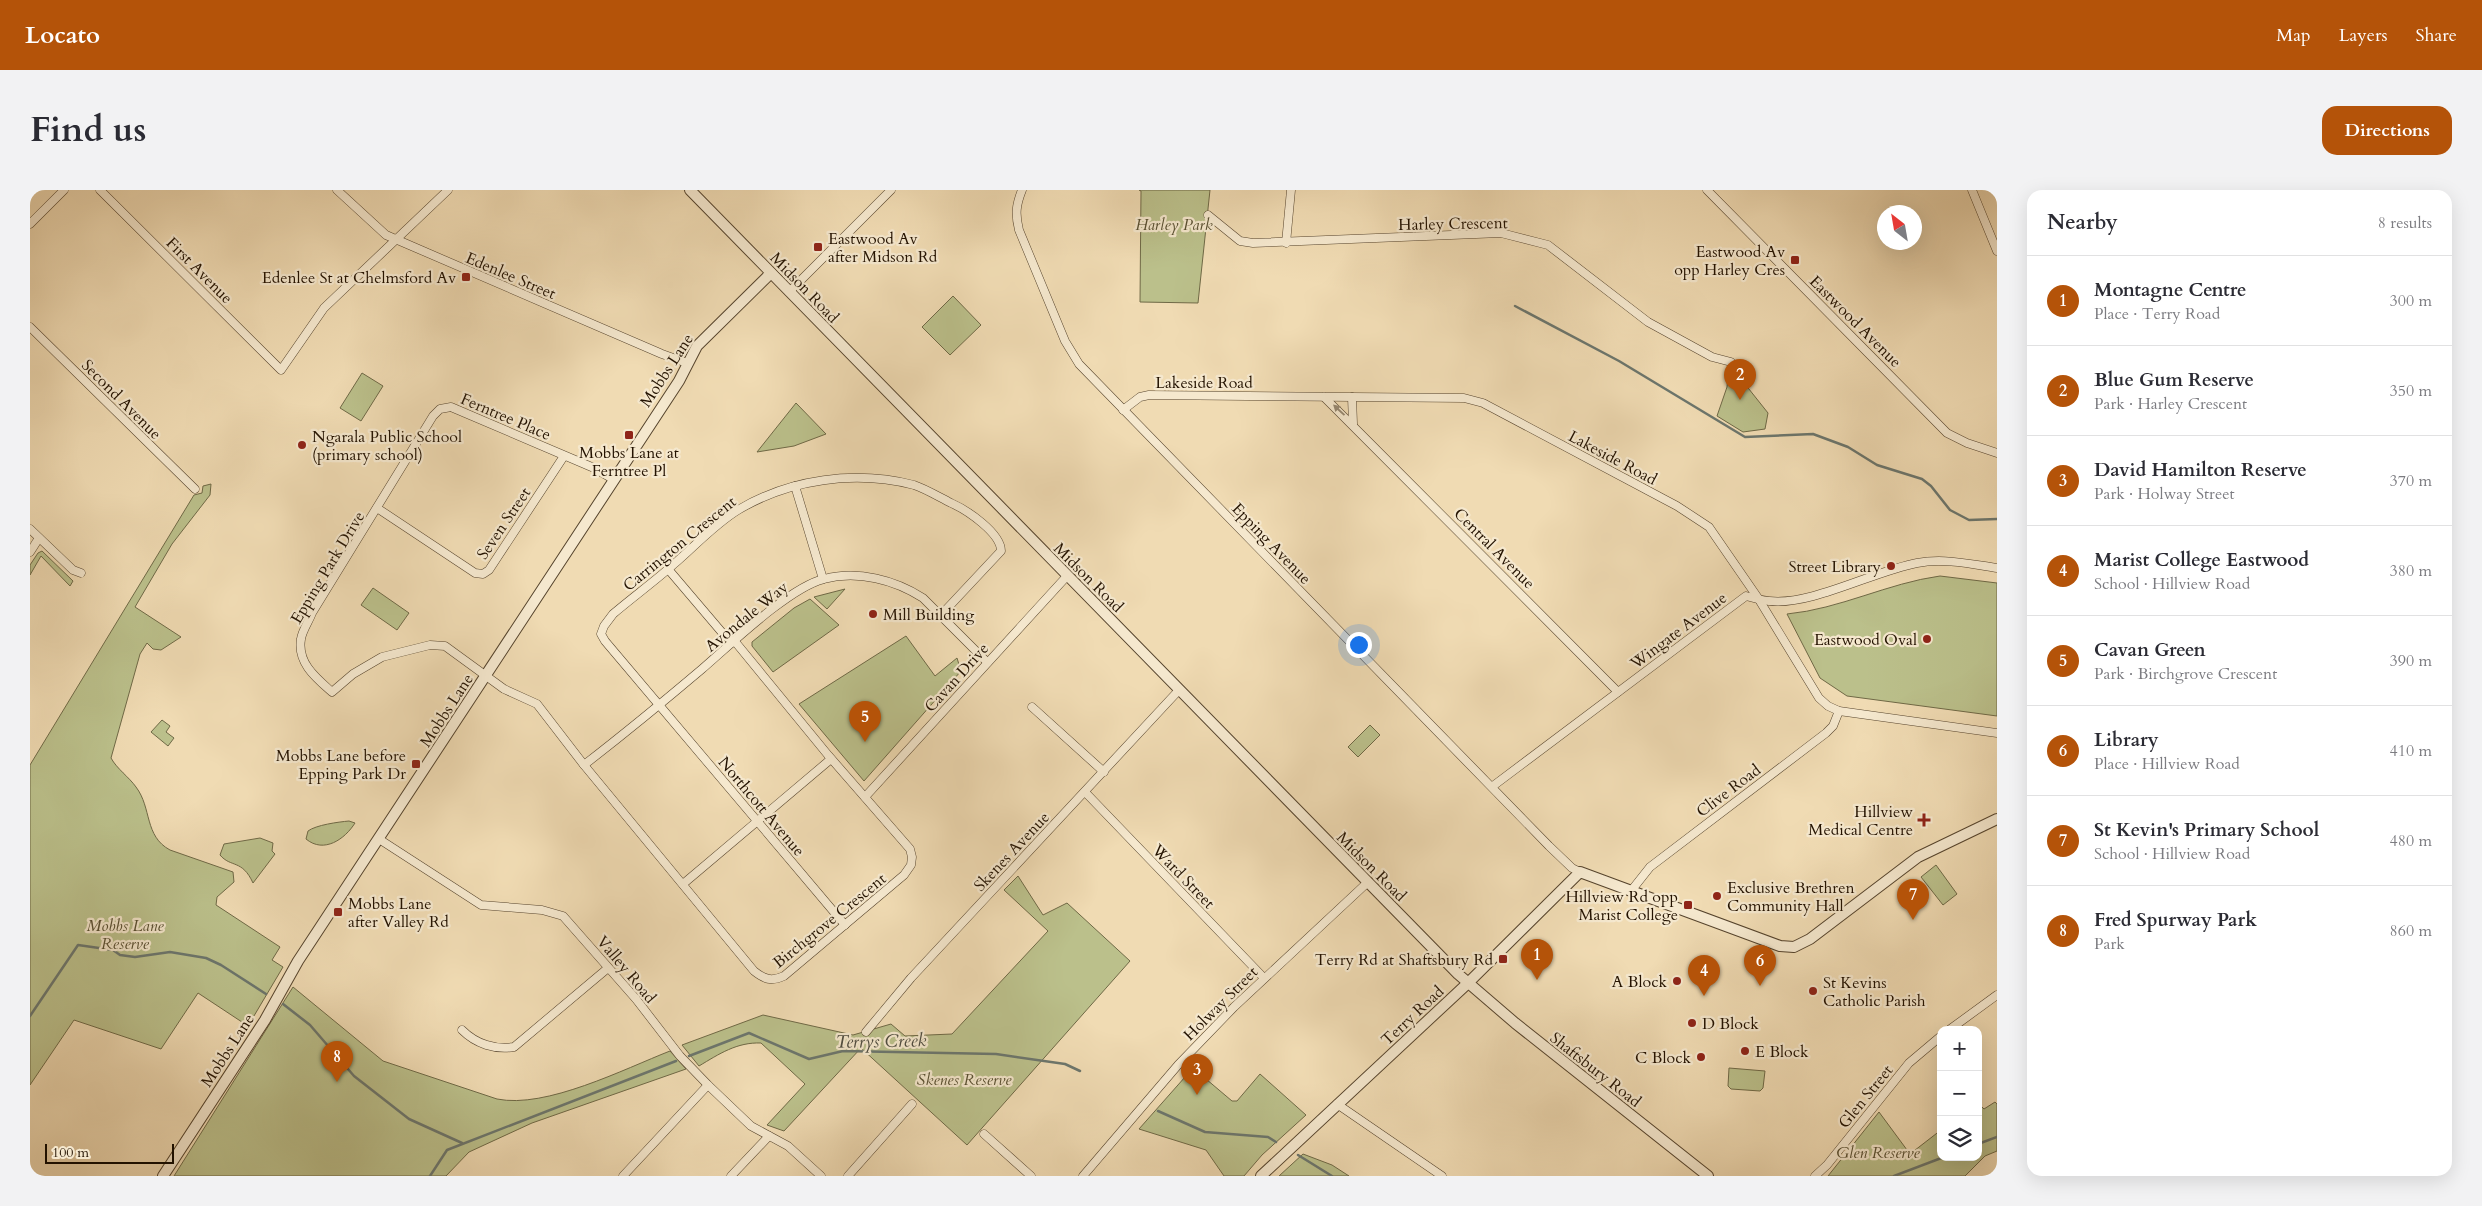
<!DOCTYPE html>
<html lang="en">
<head>
<meta charset="utf-8">
<style>
	:root { --surface:#fff; --page:#f2f2f3; --text:#2b2b33; --muted:#7c7c81; --line:#e1e1e2; --accent:#b45309 }
	body { margin:0; font-family:Cardo,serif; background:var(--page); color:var(--text) }
	.controls { position:absolute; right:15px; bottom:15px; display:grid; overflow:hidden; border-radius:10px; box-shadow:0 5px 20px #0002 }
	.controls button { width:45px; height:45px; display:grid; place-items:center; padding:0; border:0; border-bottom:1px solid var(--line); background:var(--surface); color:var(--text); font:25px sans-serif }
	.compass { position:absolute; left:1847px; top:15px; width:45px; height:45px; border-radius:50%; background:var(--surface); box-shadow:0 5px 20px #0002; rotate:329deg }
	.scale { position:absolute; left:15px; bottom:12px; width:129px; box-sizing:border-box; padding-left:5px; border:2px solid #231200; border-top:0; font-size:14px; line-height:18px; white-space:nowrap; color:#231200; -webkit-text-stroke:4px #f5e8ce; paint-order:stroke }
	.you { position:absolute; left:1328px; top:454px; width:18px; height:18px; margin:-12px; border:4px solid #fff; border-radius:50%; background:#1a73e8; box-shadow:0 0 0 8px #1a73e833 }
	.badge { display:grid; place-items:center; width:32px; height:32px; border-radius:50%; background:var(--accent); color:#fff; font-size:16px; font-weight:700 }
	.pin { position:absolute; translate:-50% -41px; filter:drop-shadow(0 1px 2px #0008) }
	.pin::after { content:''; position:absolute; top:26px; width:18px; height:15px; background:inherit; clip-path:polygon(0 0,100% 0,50% 100%) }
	.list { margin:0; padding:0; list-style:none }
	h2 { display:flex; justify-content:space-between; align-items:center; height:65px; margin:0; padding:0 20px; font-size:21px }
	h2 small { font-size:16px; font-weight:400; color:var(--muted) }
	.list li { display:grid; grid-template-columns:32px 1fr auto; gap:15px; align-items:center; box-sizing:border-box; height:90px; padding:0 20px; border-top:1px solid var(--line) }
	.list b { display:block; font-size:19px; white-space:nowrap }
	.list p { margin:0; font-size:16px; white-space:nowrap; color:var(--muted) }
	.list em { font-size:16px; font-style:normal; color:var(--muted) }
	.icon { flex:none; width:28px; height:28px; fill:none; stroke:currentColor; stroke-width:2; stroke-linecap:round; stroke-linejoin:round }
	.map { position:relative; flex:none; width:1967px; height:986px; overflow:hidden; border-radius:15px }
	header { display:flex; align-items:center; gap:30px; box-sizing:border-box; height:70px; padding:0 25px; background:var(--accent); color:#fff }
	header strong { font-size:24px }
	nav { display:flex; gap:28px; margin-inline-start:auto; font-size:18px }
	.intro { display:flex; align-items:center; justify-content:space-between; box-sizing:border-box; height:120px; padding:0 30px }
	h1 { margin:0; font-size:35px }
	.button { padding:12px 22px; border-radius:15px; background:var(--accent); color:#fff; font-size:18px; font-weight:700 }
	main { display:flex; gap:30px; padding:0 30px }
	aside { flex:1; background:var(--surface); border-radius:15px; box-shadow:0 5px 20px #0002 }
	.map>svg:first-child { display:block }
</style>
</head>
<body>
<header>
<strong>Locato</strong>
<nav><a>Map</a><a>Layers</a><a>Share</a></nav>
</header>
<div class="intro"><h1>Find us</h1><a class="button">Directions</a></div>
<main>
<div class="map">
<svg width="1967" height="986" viewBox="0 0 1967 986">
	<rect width="100%" height="100%" fill="#f0dbb3"/>
	<filter id="stains"><feTurbulence type="fractalNoise" baseFrequency=".004" numOctaves="4"/><feColorMatrix values="0 0 0 0 .2 0 0 0 0 .09 0 0 0 0 .02 0 0 0 .5 -.17"/></filter>
	<radialGradient id="worn" r=".72"><stop offset=".6" stop-color="#630" stop-opacity="0"/><stop offset="1" stop-color="#630" stop-opacity=".3"/></radialGradient>
	<g fill="#bbc08b" stroke="#6f6946">
		<path d="M1109,0H1180L1168,113L1110,112L1111,1Z"/>
		<path d="M923,106L951,135L920,165L892,137Z"/>
		<path d="M332,183L353,196L331,231L310,218Z"/>
		<path d="M1707,184L1738,223L1735,239L1713,242L1687,226L1697,197L1698,186Z"/>
		<path d="M766,213L796,244L764,256L727,262Z"/>
		<path d="M181,294L180,305L142,354L105,417L151,447L131,460L123,459L117,453L110,464L81,568C87,579 99,587 106,597C122,618 114,646 140,660L203,682L204,692L187,707L186,715L250,757L242,770L253,777L218,836L168,803L131,859L44,830L0,895V575L164,305L172,303L173,296Z"/>
		<path d="M12,361L43,391L40,396L11,366L0,385V375L8,363Z"/>
		<path d="M1910,386L1967,393V526L1817,506L1790,488L1757,424C1810,419 1858,393 1910,386Z"/>
		<path d="M343,398L379,423L367,440L331,415Z"/>
		<path d="M815,399L797,419L784,407Z"/>
		<path d="M780,409L809,435L743,482L722,456V452L764,418Z"/>
		<path d="M876,446L905,486L927,468L931,481L834,591L769,514Z"/>
		<path d="M132,530L140,536L136,542L144,548L138,556L121,542Z"/>
		<path d="M1340,535L1350,545L1328,567L1318,557Z"/>
		<path d="M319,631L325,633C315,649 294,664 276,649L278,641C286,635 308,632 319,631Z"/>
		<path d="M230,648L243,653L242,661L245,664L223,693C212,669 201,678 190,665L194,654Z"/>
		<path d="M1906,675L1927,704L1913,715L1891,687Z"/>
		<path d="M988,686L1013,725L1037,713L1100,771L937,955L831,858L754,941L737,935L775,894L731,853C707,852 689,864 669,876L652,855L733,825L823,845L861,834L875,846L922,844L1018,741L974,700Z"/>
		<path d="M263,797L353,871L467,909C516,919 594,879 640,861L656,879L502,933L439,962L416,986H144Z"/>
		<path d="M1163,878L1202,911H1207L1230,884L1276,925L1232,965L1214,986H1194L1176,960L1109,939Z"/>
		<path d="M1699,878L1735,881L1733,898L1730,901L1701,899L1698,896Z"/>
		<path d="M1965,912L1967,914V961L1955,966L1935,986H1798L1849,922L1880,964L1911,940V967H1948V919L1952,917L1954,919Z"/>
		<path d="M1273,964L1302,975L1319,986H1249Z"/>
	</g>
	<g fill="none" stroke-linecap="round" stroke-linejoin="round">
		<g stroke="#6c766d" stroke-width="2.5">
			<path d="M1485,116L1589,171L1715,247L1783,244L1818,257L1847,275L1892,289L1901,296L1920,320L1939,330L1967,329"/>
			<path d="M253,814L280,835L324,886L379,929L432,953"/>
			<path d="M0,826L48,755L83,760L90,765L105,767L140,762L176,768L191,775L236,804"/>
			<path d="M659,866L719,843L779,869L813,861L966,864L1035,874L1050,881"/>
			<path d="M1128,921L1175,942L1238,947L1246,952"/>
			<path d="M1948,954L1967,947"/>
			<path d="M1268,965L1302,986"/>
			<path d="M400,986L417,960L646,871"/>
			<path d="M1864,986L1914,967"/>
		</g>
		<defs>
			<g id="minor">
				<path d="M70,0L251,180L294,118L418,0"/>
				<path d="M307,0L356,45L632,164L657,173"/>
				<path d="M992,0C986,15 985,24 989,40L1035,151L1049,174L1519,656L1542,678L1550,682"/>
				<path d="M1677,0L1917,243L1937,253L1967,263"/>
				<path d="M1942,0L1967,61"/>
				<path d="M1178,25L1210,51L1223,53L1471,43L1518,55L1618,132L1682,167L1701,172"/>
				<path d="M0,34L34,0"/>
				<path d="M1256,53L1261,0"/>
				<path d="M759,102L861,0"/>
				<path d="M0,137L165,299"/>
				<path d="M1294,207L1588,502"/>
				<path d="M1322,207L1323,234"/>
				<path d="M1093,220L1110,207L1119,205L1434,208L1453,213L1647,316L1679,337L1728,408L1789,508L1798,516L1809,521L1967,543"/>
				<path d="M583,289L564,278L421,217L410,219L403,226L282,423C279,431 272,441 271,449C267,473 286,488 302,502L323,484L352,467L400,455L415,456L474,499L507,514L554,575L724,781C734,789 741,792 754,786L874,685L881,675L882,667L880,659L798,565L707,454L695,446L638,379"/>
				<path d="M765,296L793,389"/>
				<path d="M347,318L445,383L453,384L459,380L534,266"/>
				<path d="M0,339L43,380L51,383"/>
				<path d="M0,362L9,348"/>
				<path d="M1002,517L1074,582"/>
				<path d="M554,575C594,544 633,512 672,479C701,454 760,397 794,389C828,380 865,390 893,408L957,472"/>
				<path d="M1463,596L1716,406C1723,408 1731,410 1739,411C1781,416 1844,381 1887,373C1913,368 1941,374 1967,378"/>
				<path d="M1055,602L1234,788"/>
				<path d="M835,607L1037,386"/>
				<path d="M349,649L451,715L512,720L533,726L606,809L650,866L678,895L721,936L758,956L791,986"/>
				<path d="M653,694L801,569"/>
				<path d="M1601,701L1620,677L1796,543L1803,536L1809,521"/>
				<path d="M815,735L575,451L571,444L574,436L583,424C603,407 625,391 644,374C665,356 685,334 708,320C760,289 825,280 884,295C896,299 909,307 921,313C937,320 971,343 971,361L911,425"/>
				<path d="M432,840C446,854 465,860 484,857L578,778"/>
				<path d="M1919,840L1967,805"/>
				<path d="M836,842L881,788L1149,500"/>
				<path d="M1307,914L1412,986"/>
				<path d="M954,944L1001,986"/>
				<path d="M593,986L678,895"/>
				<path d="M701,986L739,946"/>
				<path d="M818,986L882,914"/>
				<path d="M1053,986L1148,875L1204,817L1338,692"/>
				<path d="M1785,986L1797,975L1879,873L1911,846"/>
			</g>
			<g id="tertiary">
				<path d="M660,0L1428,784L1485,833L1678,986"/>
				<path d="M133,986L235,830L268,771L649,191L667,156L741,83"/>
				<path d="M1231,986L1438,793L1550,682L1750,756L1764,757L1780,749L1888,667L1967,629"/>
			</g>
		</defs>
		<use href="#minor" stroke="#56442d" stroke-width="9"/>
		<use href="#tertiary" stroke="#56442d" stroke-width="12"/>
		<use href="#minor" stroke="#f5e8ce" stroke-width="8"/>
		<use href="#tertiary" stroke="#f5e8ce" stroke-width="10"/>
	</g>
	<defs><path id="oneway-solid" d="M-6-.8H1V-3.2L6.5 0L1 3.2V.8H-6Z" transform="scale(1.25)"/></defs>
	<use fill="#968871" href="#oneway-solid" transform="translate(1309 220) rotate(-137)"/>
	<g fill="#8f2418" stroke="#f5e8ce" stroke-width="2">
		<rect x="783" y="52" width="10" height="10" rx="2.5"/>
		<rect x="1760" y="65" width="10" height="10" rx="2.5"/>
		<rect x="431" y="82" width="10" height="10" rx="2.5"/>
		<rect x="594" y="240" width="10" height="10" rx="2.5"/>
		<circle cx="272" cy="255" r="5"/>
		<circle cx="1861" cy="376" r="5"/>
		<circle cx="843" cy="424" r="5"/>
		<circle cx="1897" cy="449" r="5"/>
		<rect x="381" y="569" width="10" height="10" rx="2.5"/>
		<path d="M1891.5 622.5h5v5h5v5h-5v5h-5v-5h-5v-5h5z"/>
		<circle cx="1687" cy="706" r="5"/>
		<rect x="1653" y="710" width="10" height="10" rx="2.5"/>
		<rect x="303" y="717" width="10" height="10" rx="2.5"/>
		<rect x="1468" y="764" width="10" height="10" rx="2.5"/>
		<circle cx="1647" cy="791" r="5"/>
		<circle cx="1783" cy="801" r="5"/>
		<circle cx="1662" cy="833" r="5"/>
		<circle cx="1715" cy="861" r="5"/>
		<circle cx="1671" cy="867" r="5"/>
	</g>
	<g text-anchor="middle" stroke-width="4.5" stroke-linejoin="round" paint-order="stroke">
		<g font-size="16" fill="#231200" stroke="#f5e8ce">
			<text transform="translate(1423 33) rotate(-1)" y="6">Harley Crescent</text>
			<text transform="translate(170 80) rotate(45)" y="6">First Avenue</text>
			<text transform="translate(481 85) rotate(23)" y="6">Edenlee Street</text>
			<text transform="translate(775 97) rotate(46)" y="6">Midson Road</text>
			<text transform="translate(1826 131) rotate(45)" y="6">Eastwood Avenue</text>
			<text transform="translate(636 180) rotate(-57)" y="6">Mobbs Lane</text>
			<text x="1174" y="198">Lakeside Road</text>
			<text transform="translate(92 209) rotate(45)" y="6">Second Avenue</text>
			<text transform="translate(476 226) rotate(23)" y="6">Ferntree Place</text>
			<text transform="translate(1583 267) rotate(28)" y="6">Lakeside Road</text>
			<text transform="translate(473 333) rotate(-56)" y="6">Seven Street</text>
			<text transform="translate(649 353) rotate(-39)" y="6">Carrington Crescent</text>
			<text transform="translate(1242 353) rotate(46)" y="6">Epping Avenue</text>
			<text transform="translate(1465 358) rotate(45)" y="6">Central Avenue</text>
			<text transform="translate(297 377) rotate(-59)" y="6">Epping Park Drive</text>
			<text transform="translate(1059 387) rotate(45)" y="6">Midson Road</text>
			<text transform="translate(716 426) rotate(-39)" y="6">Avondale Way</text>
			<text transform="translate(1648 440) rotate(-37)" y="6">Wingate Avenue</text>
			<text transform="translate(926 487) rotate(-48)" y="6">Cavan Drive</text>
			<text transform="translate(416 520) rotate(-57)" y="6">Mobbs Lane</text>
			<text transform="translate(1698 600) rotate(-37)" y="6">Clive Road</text>
			<text transform="translate(732 616) rotate(50)" y="6">Northcott Avenue</text>
			<text transform="translate(981 661) rotate(-47)" y="6">Skenes Avenue</text>
			<text transform="translate(1342 676) rotate(45)" y="6">Midson Road</text>
			<text transform="translate(1154 686) rotate(46)" y="6">Ward Street</text>
			<text transform="translate(799 730) rotate(-39)" y="6">Birchgrove Crescent</text>
			<text transform="translate(597 779) rotate(50)" y="6">Valley Road</text>
			<text transform="translate(1190 813) rotate(-45)" y="6">Holway Street</text>
			<text transform="translate(1382 825) rotate(-43)" y="6">Terry Road</text>
			<text transform="translate(197 860) rotate(-57)" y="6">Mobbs Lane</text>
			<text transform="translate(1566 879) rotate(38)" y="6">Shaftsbury Road</text>
			<text transform="translate(1835 906) rotate(-51)" y="6">Glen Street</text>
		</g>
		<g font-size="16" font-style="italic" fill="#584f31" stroke="#f5e8ce">
			<text x="1144" y="40">Harley Park</text>
			<text x="95" y="741">Mobbs Lane<tspan x="95" dy="18">Reserve</tspan></text>
			<text x="934" y="895">Skenes Reserve</text>
			<text x="1848" y="968">Glen Reserve</text>
		</g>
		<g font-size="16" fill="#231200" stroke="#f5e8ce" text-anchor="end">
			<text x="798" y="54" text-anchor="start">Eastwood Av<tspan x="798" dy="18">after Midson Rd</tspan></text>
			<text x="1755" y="67">Eastwood Av<tspan x="1755" dy="18">opp Harley Cres</tspan></text>
			<text x="426" y="93">Edenlee St at Chelmsford Av</text>
			<text x="282" y="252" text-anchor="start">Ngarala Public School<tspan x="282" dy="18">(primary school)</tspan></text>
			<text x="599" y="268" text-anchor="middle">Mobbs Lane at<tspan x="599" dy="18">Ferntree Pl</tspan></text>
			<text x="1851" y="382">Street Library</text>
			<text x="853" y="430" text-anchor="start">Mill Building</text>
			<text x="1887" y="455">Eastwood Oval</text>
			<text x="376" y="571">Mobbs Lane before<tspan x="376" dy="18">Epping Park Dr</tspan></text>
			<text x="1883" y="627">Hillview<tspan x="1883" dy="18">Medical Centre</tspan></text>
			<text x="1697" y="703" text-anchor="start">Exclusive Brethren<tspan x="1697" dy="18">Community Hall</tspan></text>
			<text x="1648" y="712">Hillview Rd opp<tspan x="1648" dy="18">Marist College</tspan></text>
			<text x="318" y="719" text-anchor="start">Mobbs Lane<tspan x="318" dy="18">after Valley Rd</tspan></text>
			<text x="1463" y="775">Terry Rd at Shaftsbury Rd</text>
			<text x="1637" y="797">A Block</text>
			<text x="1793" y="798" text-anchor="start">St Kevins<tspan x="1793" dy="18">Catholic Parish</tspan></text>
			<text x="1672" y="839" text-anchor="start">D Block</text>
			<text x="1725" y="867" text-anchor="start">E Block</text>
			<text x="1661" y="873">C Block</text>
		</g>
		<g font-size="18" font-style="italic" fill="#4e4c40" stroke="#f5e8ce">
			<text transform="translate(851 851) rotate(-1)" y="6">Terrys Creek</text>
		</g>
	</g>
	<rect width="100%" height="100%" filter="url(#stains)"/>
	<rect width="100%" height="100%" fill="url(#worn)"/>
</svg>
<div class="controls">
<button>+</button>
<button>−</button>
<button><svg class="icon" aria-label="layers" viewBox="0 0 24 24"><path d="M12 4l9 5-9 5-9-5zM3 14l9 5 9-5"/></svg></button>
</div>
<svg class="compass" viewBox="-18 -18 36 36"><path d="M0-13l5 13h-10z" fill="#e53935"/><path d="M0 13l5-13h-10z" fill="#7c7c81"/></svg>
<div class="scale">100 m</div>
<div class="you"></div>
<div class="pin badge" style="left:1507px;top:790px">1</div>
<div class="pin badge" style="left:1710px;top:210px">2</div>
<div class="pin badge" style="left:1167px;top:905px">3</div>
<div class="pin badge" style="left:1674px;top:806px">4</div>
<div class="pin badge" style="left:835px;top:552px">5</div>
<div class="pin badge" style="left:1730px;top:796px">6</div>
<div class="pin badge" style="left:1883px;top:730px">7</div>
<div class="pin badge" style="left:307px;top:892px">8</div>
</div>
<aside>
<h2>Nearby<small>8 results</small></h2>
<ul class="list">
<li><span class="badge">1</span><div><b>Montagne Centre</b><p>Place · Terry Road</p></div><em>300 m</em></li>
<li><span class="badge">2</span><div><b>Blue Gum Reserve</b><p>Park · Harley Crescent</p></div><em>350 m</em></li>
<li><span class="badge">3</span><div><b>David Hamilton Reserve</b><p>Park · Holway Street</p></div><em>370 m</em></li>
<li><span class="badge">4</span><div><b>Marist College Eastwood</b><p>School · Hillview Road</p></div><em>380 m</em></li>
<li><span class="badge">5</span><div><b>Cavan Green</b><p>Park · Birchgrove Crescent</p></div><em>390 m</em></li>
<li><span class="badge">6</span><div><b>Library</b><p>Place · Hillview Road</p></div><em>410 m</em></li>
<li><span class="badge">7</span><div><b>St Kevin's Primary School</b><p>School · Hillview Road</p></div><em>480 m</em></li>
<li><span class="badge">8</span><div><b>Fred Spurway Park</b><p>Park</p></div><em>860 m</em></li>
</ul>
</aside>
</main>
</body>
</html>
